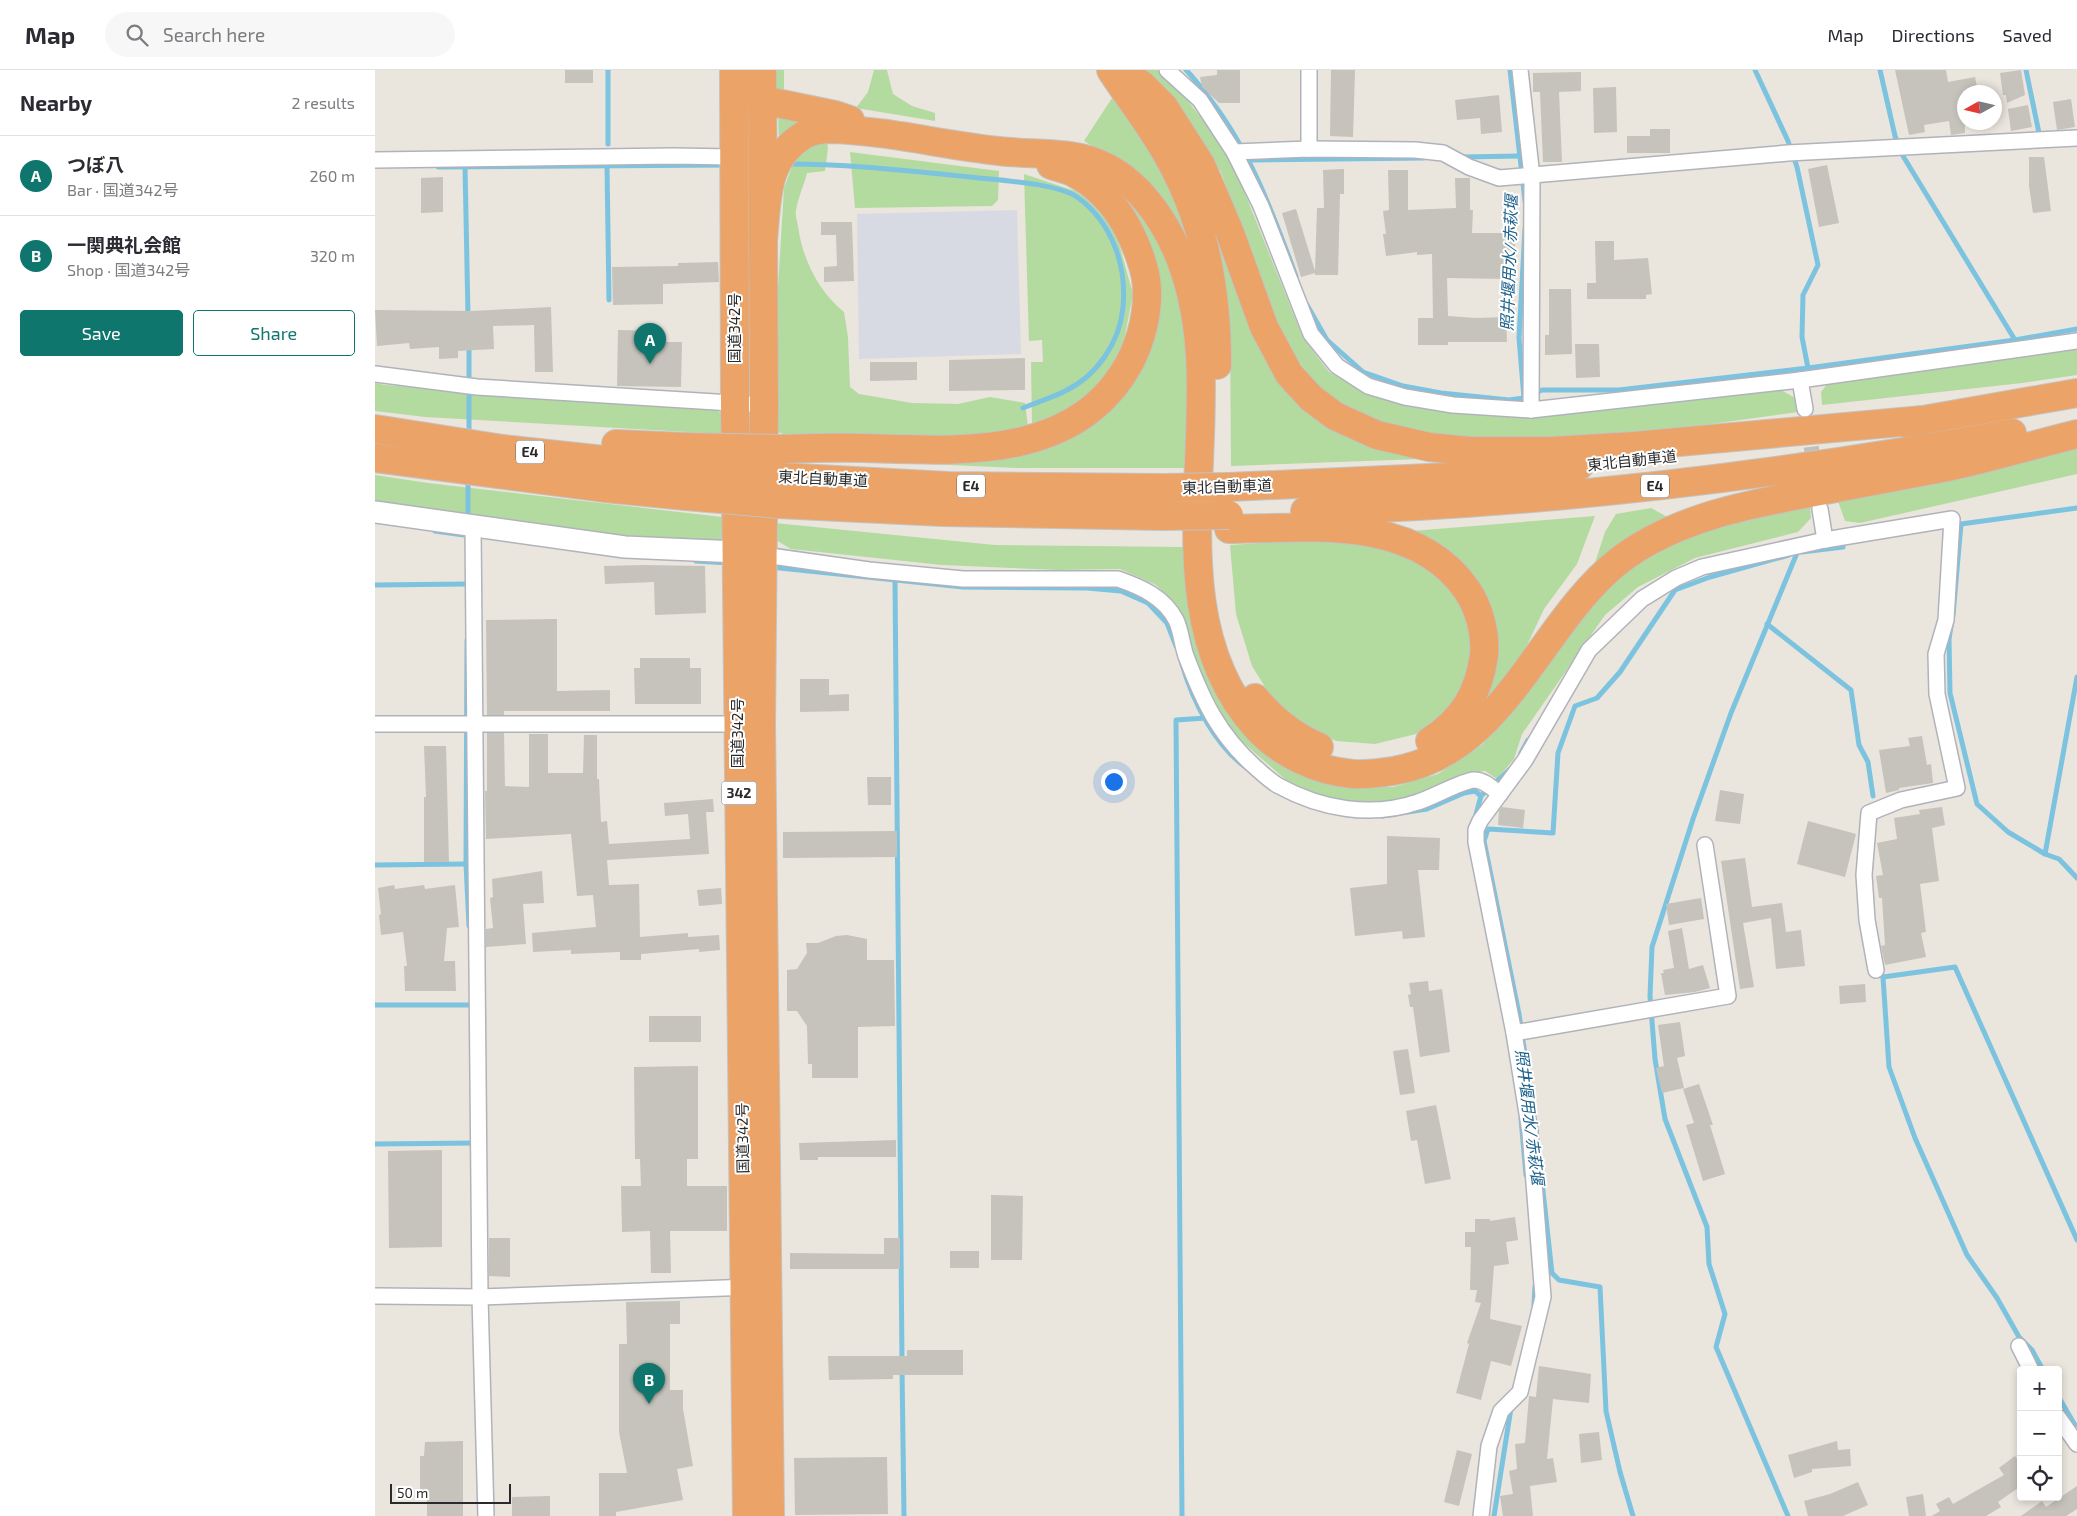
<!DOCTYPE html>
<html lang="en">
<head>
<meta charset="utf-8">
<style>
	:root { --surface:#fff; --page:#f7f7f7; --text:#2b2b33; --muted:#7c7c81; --line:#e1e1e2; --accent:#0f766e }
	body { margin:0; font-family:"Exo 2","Noto Sans JP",sans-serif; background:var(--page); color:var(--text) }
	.controls { position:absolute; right:15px; bottom:15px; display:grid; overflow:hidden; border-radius:5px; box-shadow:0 2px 8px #0003 }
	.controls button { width:45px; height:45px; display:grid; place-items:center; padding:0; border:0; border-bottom:1px solid var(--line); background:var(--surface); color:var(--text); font:25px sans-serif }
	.compass { position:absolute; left:1582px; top:15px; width:45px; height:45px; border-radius:50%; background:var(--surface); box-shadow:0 2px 8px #0003; rotate:262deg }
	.scale { position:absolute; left:15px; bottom:12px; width:121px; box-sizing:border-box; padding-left:5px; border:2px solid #2a2a2a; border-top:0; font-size:14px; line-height:18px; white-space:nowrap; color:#2a2a2a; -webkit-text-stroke:4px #fff; paint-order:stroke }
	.you { position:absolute; left:738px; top:711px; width:18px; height:18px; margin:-12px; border:4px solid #fff; border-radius:50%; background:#1a73e8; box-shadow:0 0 0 8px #1a73e833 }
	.badge { display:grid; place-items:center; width:32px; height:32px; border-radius:50%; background:var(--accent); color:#fff; font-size:16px; font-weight:700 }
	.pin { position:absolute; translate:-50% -41px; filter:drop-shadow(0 1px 2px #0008) }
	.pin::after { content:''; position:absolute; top:26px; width:18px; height:15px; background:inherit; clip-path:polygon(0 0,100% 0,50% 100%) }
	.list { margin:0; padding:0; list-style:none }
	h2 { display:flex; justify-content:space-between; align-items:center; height:65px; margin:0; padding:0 20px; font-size:21px }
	h2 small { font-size:16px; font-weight:400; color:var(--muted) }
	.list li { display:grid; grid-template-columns:32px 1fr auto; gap:15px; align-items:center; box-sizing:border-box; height:80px; padding:0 20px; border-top:1px solid var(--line) }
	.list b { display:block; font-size:19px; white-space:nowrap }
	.list p { margin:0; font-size:16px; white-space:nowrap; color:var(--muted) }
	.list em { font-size:16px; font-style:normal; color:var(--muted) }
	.actions { display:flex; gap:10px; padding:15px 20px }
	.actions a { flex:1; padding:11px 0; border:1px solid var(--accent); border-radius:5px; text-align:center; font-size:18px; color:var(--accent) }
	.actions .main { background:var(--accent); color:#fff }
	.icon { flex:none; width:28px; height:28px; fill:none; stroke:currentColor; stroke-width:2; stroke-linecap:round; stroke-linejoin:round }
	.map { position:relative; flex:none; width:1702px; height:1446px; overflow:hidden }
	header { display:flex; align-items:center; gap:30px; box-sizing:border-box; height:70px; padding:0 25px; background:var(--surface); border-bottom:1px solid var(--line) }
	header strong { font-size:24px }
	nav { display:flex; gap:28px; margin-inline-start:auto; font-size:18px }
	.search { width:350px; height:45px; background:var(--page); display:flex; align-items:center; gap:12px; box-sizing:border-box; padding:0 18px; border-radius:28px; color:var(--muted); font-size:19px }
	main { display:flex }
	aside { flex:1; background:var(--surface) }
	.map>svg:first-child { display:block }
</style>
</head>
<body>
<header>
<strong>Map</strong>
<div class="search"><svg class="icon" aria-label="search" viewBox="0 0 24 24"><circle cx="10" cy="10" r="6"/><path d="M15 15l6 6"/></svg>Search here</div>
<nav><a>Map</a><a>Directions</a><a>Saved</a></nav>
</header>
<main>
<aside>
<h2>Nearby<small>2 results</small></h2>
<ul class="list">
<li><span class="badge">A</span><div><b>つぼ八</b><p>Bar · 国道342号</p></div><em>260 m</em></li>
<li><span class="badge">B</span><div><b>一関典礼会館</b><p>Shop · 国道342号</p></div><em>320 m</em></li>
</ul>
<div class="actions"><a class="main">Save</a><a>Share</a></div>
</aside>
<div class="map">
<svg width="1702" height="1446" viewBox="0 0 1702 1446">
	<rect width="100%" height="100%" fill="#eae5dd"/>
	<path fill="#d8dae3" d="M642,140L646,284L484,289L482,144Z"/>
	<g fill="#b3dba0">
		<path d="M402,0H409V26L402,25Z"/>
		<path d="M499,0H512L518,24L537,36L560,43V51L481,38L493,22Z"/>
		<path d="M764,0H782L798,12L841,67L863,106L928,268L954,302L999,327L1085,344L1160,347L1406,320L1422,329L1423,342L1265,364L1160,371L1056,366L1006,354L976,340L945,319L914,279L893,233L846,102L820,61Z"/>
		<path d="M739,25L799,114L816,174L812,172L745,93L709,71Z"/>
		<path d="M403,42L449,50L404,75Z"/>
		<path d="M451,66L453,78L450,101L432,103C429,115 423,128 421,140C420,145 422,151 423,156C427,188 443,221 469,242L473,267L475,317L484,324L537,333L583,334L615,327L650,333L653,357L589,366L483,364L411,365L403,362L401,251L409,118L421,86Z"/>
		<path d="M475,82L624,101L623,130L617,136L480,138Z"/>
		<path d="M649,104L700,121L726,139L741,163L758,224L747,281L724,314L693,339L657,355L656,292H668L667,270L654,271Z"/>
		<path d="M732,114L768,142L794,188L809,246L812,313V398H642L485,391L685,370L774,267Z"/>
		<path d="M830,125L900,304L1074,388L856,396L855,257L846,198Z"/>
		<path d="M1702,278V305L1647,313L1447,335L1446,322L1454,312Z"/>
		<path d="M0,313L10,315L342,340L348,345V364L50,347L0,341Z"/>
		<path d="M1702,376V404L1485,453L1470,451L1463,431Z"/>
		<path d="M0,405L53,413L347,447V472L229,467L0,433Z"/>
		<path d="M1435,436L1436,448L1423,462L1320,488L1263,517L1230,545L1147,664L1139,689L1122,709L1110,701L1090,705L1053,723L1012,734L953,730L911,710L857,663L819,591L810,550L802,535L781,515L745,499L684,500L567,495L416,479L401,470L400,453L620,475L809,477L816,547L835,612L865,659L901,691L976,717H1018L1063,704L1108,674L1219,528L1278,480L1358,451Z"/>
		<path d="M1276,438L1296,449L1222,497L1220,493L1230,462L1241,444Z"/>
		<path d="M1220,446L1202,494L1169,539L1141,599L1106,647L1122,574L1037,461Z"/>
		<path d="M931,470L980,472L1020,480L1052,496L1073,513L1088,535L1096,561V596L1087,623L1070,641L1041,664L1000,674L961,671L931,657L902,636L877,596L861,544L855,475Z"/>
	</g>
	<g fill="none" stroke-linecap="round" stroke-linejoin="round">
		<g stroke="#7cc3e0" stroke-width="5">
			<path d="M233,0V74"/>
			<path d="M811,0C820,9 827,19 835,29C876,82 898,144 921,206"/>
			<path d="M1135,0L1150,131"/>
			<path d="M1380,0L1413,71L1422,97L1443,195L1428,225L1427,267L1433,298"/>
			<path d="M1505,0L1520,66L1528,86L1640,270"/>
			<path d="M1651,0L1664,63"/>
			<path d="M1087,87L1145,86"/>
			<path d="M874,90L1049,88"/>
			<path d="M413,94C474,94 534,101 595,107C620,110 682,113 702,127C737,152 752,196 748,237C745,272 722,306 690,321C677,328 662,332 648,338"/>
			<path d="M90,96L93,246"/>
			<path d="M232,96L234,230"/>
			<path d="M63,97L352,95"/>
			<path d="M932,235L952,270L988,302L1028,316L1066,323L1134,330L1149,328L1167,320H1244L1433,298L1640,270L1702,259"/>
			<path d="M1149,328L1144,268L1150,159"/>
			<path d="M94,366V275"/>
			<path d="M93,451V407"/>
			<path d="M60,461L96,466"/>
			<path d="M1427,482L1468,477L1467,470"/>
			<path d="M321,491L354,493"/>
			<path d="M395,497L588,517L712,518L746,521L773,533L792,553L801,576"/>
			<path d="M520,511L527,1291"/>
			<path d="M0,515L92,514"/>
			<path d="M1578,545L1586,454L1702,438"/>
			<path d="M1392,554L1476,620L1484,675L1493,692L1498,726"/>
			<path d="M1576,556L1574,569L1575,623L1602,734L1633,762L1670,784L1684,789L1702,808"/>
			<path d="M92,570L91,794L94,856"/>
			<path d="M807,594C818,632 840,676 873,699"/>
			<path d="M1146,683L1153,670"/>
			<path d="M1007,746L1052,739L1089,723L1100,721L1106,726"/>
			<path d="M1100,748L1106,726L1134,700"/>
			<path d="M1670,784L1702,607"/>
			<path d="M0,795L91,794"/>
			<path d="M0,935H97V932"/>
			<path d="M1154,1011L1144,944L1109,771L1113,759L1178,763L1183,683L1200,636L1222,628L1245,602L1300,520L1335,507L1414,485"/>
			<path d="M1146,1049L1151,1105"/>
			<path d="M0,1074L102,1073"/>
			<path d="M1165,1094L1177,1203L1184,1210L1225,1217L1231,1341L1245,1402L1258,1446"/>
			<path d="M1159,1235L1160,1216"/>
			<path d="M527,1299L529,1446"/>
			<path d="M1668,1300L1657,1280L1644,1267L1622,1228L1592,1185L1540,1068L1514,997L1508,907L1580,897L1702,1170"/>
			<path d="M1683,1326L1700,1355"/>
			<path d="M807,1446L801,650L831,648"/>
			<path d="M1119,1446L1136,1338"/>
			<path d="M1413,1446L1341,1277L1350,1244L1334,1194L1332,1157L1290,1049L1280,989L1275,926L1277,877L1318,749L1356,643L1422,483"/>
		</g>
	</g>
	<g fill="#c6c3bc">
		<rect x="190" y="0" width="28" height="13"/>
		<path d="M842,0H865V33H844L827,17L825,7L842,5Z"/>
		<path d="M956,0H980L978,67L955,66Z"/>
		<path d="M1520,0H1571L1573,12L1600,7L1603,22H1590V63L1576,65L1574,51L1549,55L1550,62L1534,65Z"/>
		<path d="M1646,0L1650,25L1632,33L1631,25H1628L1625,3Z"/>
		<path d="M1206,2V21L1184,22L1187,92H1168L1165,22H1158V3Z"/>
		<path d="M1241,17L1242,62L1219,63L1218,18Z"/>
		<path d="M1124,25L1127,62L1106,64L1105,48L1082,50L1080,30Z"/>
		<path d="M1696,29L1700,57L1682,60L1678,32Z"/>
		<path d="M1653,35L1657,57L1636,61L1633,39Z"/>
		<path d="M1275,59H1295V83H1252V66H1275Z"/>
		<path d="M1654,87H1669L1676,141L1658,143L1654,116Z"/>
		<path d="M1452,95L1464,153L1444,157L1433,99Z"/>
		<path d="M969,99V124H965L963,205H940V203L926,207L907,143L921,139L940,201L942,138H949L948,100Z"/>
		<path d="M1013,100H1033V140L1081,138L1080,108H1095V140H1098L1097,163H1140V180H1133L1132,209L1072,208L1073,246L1101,248L1131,247L1132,272H1073V275H1043V248H1058L1057,184L1042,185V182L1011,186L1008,164H1011L1008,141L1014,140Z"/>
		<path d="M68,107V142L46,143V108Z"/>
		<path d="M446,152H477L479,211L449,212V197L462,196L461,165H446Z"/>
		<path d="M1220,171H1239V190L1273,188L1277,224L1271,225V229H1212V213H1221Z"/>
		<path d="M343,192L344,212L288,214V234L238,235L237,197L303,196V193Z"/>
		<path d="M1174,219H1196L1197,284L1170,285V265H1174Z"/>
		<path d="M176,237L178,302H160L159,255L118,256L119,279L83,281V288L64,289V277L35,279L34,273L2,276L0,240L97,241Z"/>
		<path d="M243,260L286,261V272H307L306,317L242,316Z"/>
		<path d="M1200,274H1224L1225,307L1201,308Z"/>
		<path d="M650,288V320L574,321V290Z"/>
		<path d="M495,292H542V310L495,311Z"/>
		<path d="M269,495L330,496L331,543L280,545L279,512L230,514L229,496Z"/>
		<path d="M182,549V621L235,620V641H129V645H112L111,550Z"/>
		<path d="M265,588H315V598H326V634H260L259,598H265Z"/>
		<path d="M425,609H454V625L474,624V641L425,642Z"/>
		<path d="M112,663H129L130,716L154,717V664H173V703H208L209,665H222V709H224L226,752L232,751L234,774L315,769L313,744L290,746L289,733L338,729L339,742H331L334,784L232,790L234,815L264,814L265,867L313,863V867L344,865L345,880L324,882V879L266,884V890H245V882L196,884V880L158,882L157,863L221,857L218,825L202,826L196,764L111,769L110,721H112Z"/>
		<path d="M1547,666L1552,695L1556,694L1558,713L1524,718V720L1511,723L1504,680L1535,676L1533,668Z"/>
		<path d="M49,676H71L74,792H49V727H51Z"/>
		<path d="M492,707H516V735H493Z"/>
		<path d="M1345,720L1369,724L1365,754L1340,751Z"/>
		<path d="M1127,737L1150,740L1148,758L1123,755L1124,740Z"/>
		<path d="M1567,737L1570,755L1557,758L1564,811L1545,814L1551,862L1546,863L1551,887L1510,895L1506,876L1510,875L1507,828H1504L1501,806L1508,805L1502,773L1522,769L1519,748L1545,744L1544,740Z"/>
		<path d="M1433,751L1481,764L1470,807L1422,794Z"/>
		<path d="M522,761V787L408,788V762Z"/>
		<path d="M1012,766L1065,768L1064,800H1043L1050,867L1028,869L1027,861L980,866L975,818L1012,814Z"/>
		<path d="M1370,788L1377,837L1407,833L1411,862L1426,860L1430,896L1401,899L1396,848L1368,853L1379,917L1365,919L1346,791Z"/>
		<path d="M167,801L169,833L148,834L151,874L111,877V859L118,858L115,828L118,827L117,809Z"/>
		<path d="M19,815L20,819L49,815L50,819L80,815L84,857L72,858L69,891H80L81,921H30L29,896H32L28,862L6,865L4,845L6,844L3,818Z"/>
		<path d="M346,818L347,834L324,836L322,820Z"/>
		<path d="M1326,828L1329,849L1294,855L1291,834Z"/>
		<path d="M1307,858L1314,899L1328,895L1335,918L1320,922L1290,925L1286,903H1289L1288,900L1299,898L1293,861Z"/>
		<path d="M472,865L492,869V890H519L520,956L483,957V1008H437V994H433L432,956L422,941H412V900L422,899L432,883L431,873H443L461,866Z"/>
		<path d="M1053,911L1054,921L1067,919L1075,982L1045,987L1038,937H1035L1033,925L1036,924L1034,913Z"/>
		<path d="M1490,914L1491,932L1465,934L1464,916Z"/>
		<rect x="274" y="946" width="52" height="26"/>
		<path d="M1305,952L1310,986L1302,988L1309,1018L1287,1023L1281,998L1289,996L1283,955Z"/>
		<path d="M1033,979L1040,1023L1025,1025L1018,981Z"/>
		<path d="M323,996V1089H312V1116H352V1161H295L296,1203H276L275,1161L247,1162L246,1116H266L265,1089H260L259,997Z"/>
		<path d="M1324,1014L1338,1055H1335L1350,1104L1328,1111L1311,1055L1319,1053L1308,1019Z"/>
		<path d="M1061,1035L1076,1109L1050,1114L1042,1070L1036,1071L1031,1041Z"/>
		<path d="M521,1070V1087H443V1090H425L424,1073Z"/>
		<path d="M67,1080V1177L14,1178L13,1081Z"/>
		<path d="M616,1125L648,1126L647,1190H616Z"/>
		<path d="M1140,1147L1143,1170L1131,1172L1134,1194L1119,1196L1115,1249L1147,1256L1136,1296L1116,1291L1106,1330L1081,1323L1094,1274L1092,1273L1106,1233L1100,1232L1102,1220H1095L1096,1177H1090V1162H1100V1149H1115V1151Z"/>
		<path d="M114,1168H135V1207L114,1206Z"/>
		<path d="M509,1168H525V1199H415V1183L509,1184Z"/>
		<rect x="575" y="1181" width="29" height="17"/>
		<path d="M305,1231V1254H295V1320H308V1339L318,1396L302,1399L308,1430L241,1442V1446H224V1403H252L244,1362V1274H252L251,1232Z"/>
		<path d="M532,1280H588V1305H518V1309L454,1310L453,1286H532Z"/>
		<path d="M1164,1296L1216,1304L1214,1333L1178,1329L1172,1389L1178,1388L1182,1412L1155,1416L1158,1446H1128L1125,1426L1138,1424L1134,1401L1142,1399L1140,1374L1150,1373L1154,1326L1161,1327Z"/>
		<path d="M1224,1362L1227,1390L1206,1393L1204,1364Z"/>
		<path d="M88,1371V1446H52V1427H45V1386H49L50,1372Z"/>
		<path d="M1462,1371L1463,1380L1475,1379L1476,1396L1437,1399V1402L1419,1408L1413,1385Z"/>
		<path d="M1082,1380L1097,1384L1084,1436L1069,1432Z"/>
		<path d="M1640,1386L1646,1394V1416L1623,1432L1626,1437L1611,1446H1557L1565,1441L1561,1434L1574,1427L1578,1434L1629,1405L1624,1398Z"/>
		<path d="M512,1387L513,1444L420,1445L419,1388Z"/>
		<path d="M1483,1412L1493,1435L1468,1446H1433L1429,1431L1455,1424Z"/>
		<path d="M1702,1416V1439L1691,1446H1646L1667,1431L1671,1437Z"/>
		<path d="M1548,1424L1551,1446H1534L1531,1427Z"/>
		<path d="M175,1426V1446H137V1427Z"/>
	</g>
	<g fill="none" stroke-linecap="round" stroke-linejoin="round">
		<path stroke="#c4c0b9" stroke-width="15" stroke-dasharray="15 8" stroke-linecap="butt" d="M1433,354L1440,403"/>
		<defs>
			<g id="street">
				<path d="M792,0L825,30L859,82L886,136L936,264L962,296L993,316L1030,327L1078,335L1156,340L1425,310L1702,271"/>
				<path d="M934,0V79"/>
				<path d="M1145,0L1157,107L1156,340"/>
				<path d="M859,82L934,79L1040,80L1068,83L1094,97L1124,108L1413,83L1702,68"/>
				<path d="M0,90L298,86L358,87"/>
				<path d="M0,304L102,317L389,335"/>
				<path d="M1425,310L1430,339"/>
				<path d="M1445,439L1450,470"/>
				<path d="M98,457L105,1227L111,1446"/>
				<path d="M382,484L494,500L588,509H743C766,517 789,527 801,550C806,560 807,575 811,586C828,631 844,665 880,697C887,703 895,711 904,716C946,739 996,748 1043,732C1057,728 1086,711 1099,710C1109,710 1117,718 1125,724"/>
				<path d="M0,654H369"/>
				<path d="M1139,963L1353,926L1330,775"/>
				<path d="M0,1226L105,1227L376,1217"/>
				<path d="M1644,1276L1656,1300"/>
				<path d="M1683,1347L1702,1374"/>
				<path d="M1106,1446L1114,1376L1126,1341L1145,1322L1168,1227L1155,1062L1139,963L1101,772V760L1105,751L1150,690L1214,580L1267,529L1301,508L1327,497L1450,470L1577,449L1571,550L1561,584L1562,624L1582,718L1526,730L1494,743L1489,805L1492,850L1501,900"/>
			</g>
			<path id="secondary" d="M0,442L250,477L363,482"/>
			<g id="highway">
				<path d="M359,0L360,332L372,1446"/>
				<path d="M387,0L389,335L386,654L395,1446"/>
				<path d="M736,0C749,20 764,40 777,60C826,132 842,210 842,295"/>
				<path d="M745,0L767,15L789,37L826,95L855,163L889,257L914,304L936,328L960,346L1002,365L1054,377L1094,381H1178L1259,376L1548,350"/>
				<path d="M374,20L387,30L460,45L475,50"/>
				<path d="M388,171C392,131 389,89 429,65C437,60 447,59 457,59C513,61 568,75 624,81C656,85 692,81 722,93C750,104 772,128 787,152C812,192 822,238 825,285C833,405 791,559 882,658C906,684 942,701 978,704C992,705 1005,703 1018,701C1130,683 1164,553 1245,490C1300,448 1374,434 1440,422C1483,414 1525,406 1567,398C1612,389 1657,375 1702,364"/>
				<path d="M1531,353L1702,323"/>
				<path d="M0,359L128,379L312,399"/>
				<path d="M241,374L311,377"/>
				<path d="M406,379C433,378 461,377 489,378C587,381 705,391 757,288C770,261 777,224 768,196C757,159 736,123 701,104C694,99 684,98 676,95"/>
				<path d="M0,388L230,418L311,426"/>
				<path d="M405,407L573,416L788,418"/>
				<path d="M854,417L1097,406L1204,396"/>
				<path d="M403,434L568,442L788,446"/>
				<path d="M930,441C1167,434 1403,406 1637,363"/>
				<path d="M854,459C934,458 1040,444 1092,520C1104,538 1111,563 1109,585C1104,623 1088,650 1055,671"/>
				<path d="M880,628C898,650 918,666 944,677"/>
			</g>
		</defs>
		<use href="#street" stroke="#b1b3bc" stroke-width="18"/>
		<use href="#secondary" stroke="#b1b3bc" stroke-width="24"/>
		<use href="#highway" stroke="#c3c3c3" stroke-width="30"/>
		<use href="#street" stroke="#fff" stroke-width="15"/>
		<use href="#secondary" stroke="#fff" stroke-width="21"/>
		<use href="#highway" stroke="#eba367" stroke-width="28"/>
		<defs>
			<g id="highway-bridge">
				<path d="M311,377L406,379"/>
				<path d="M312,399L405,407"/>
				<path d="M788,418L854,417"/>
				<path d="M311,426L403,434"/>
				<path d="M788,446L854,445"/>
			</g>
		</defs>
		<use href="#highway-bridge" stroke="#c3c3c3" stroke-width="30" stroke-linecap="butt"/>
		<use href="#highway-bridge" stroke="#eba367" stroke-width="28"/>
	</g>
	<g text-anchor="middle" stroke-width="4" stroke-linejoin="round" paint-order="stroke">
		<g fill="#fff" stroke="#6a6a6a" stroke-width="1">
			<rect x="141" y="370.5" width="28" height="23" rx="4"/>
			<rect x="582" y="404.5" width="28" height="23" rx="4"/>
			<rect x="1266" y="404.5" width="28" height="23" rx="4"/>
			<rect x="346.5" y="711.5" width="35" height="23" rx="4"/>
		</g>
		<g font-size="14" font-weight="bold" fill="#2a2a2a">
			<text x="155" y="387">E4</text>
			<text x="596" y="421">E4</text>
			<text x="1280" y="421">E4</text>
			<text x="364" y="728">342</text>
		</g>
		<g font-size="15" fill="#2a2a2a" stroke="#fff">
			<text transform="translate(360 258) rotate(-90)" y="5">国道342号</text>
			<text transform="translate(1257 391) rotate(-6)" y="5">東北自動車道</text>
			<text transform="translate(448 409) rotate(3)" y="5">東北自動車道</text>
			<text transform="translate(852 417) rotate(-2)" y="5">東北自動車道</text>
			<text transform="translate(363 663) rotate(-90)" y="5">国道342号</text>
			<text transform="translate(368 1068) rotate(-91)" y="5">国道342号</text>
		</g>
		<g font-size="16" font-style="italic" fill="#1d628b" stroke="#fff">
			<text transform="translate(1134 193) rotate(-88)" y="6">照井堰用水/赤萩堰</text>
			<text transform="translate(1155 1047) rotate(83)" y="6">照井堰用水/赤萩堰</text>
		</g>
	</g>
</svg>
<div class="controls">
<button>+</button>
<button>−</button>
<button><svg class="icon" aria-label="locate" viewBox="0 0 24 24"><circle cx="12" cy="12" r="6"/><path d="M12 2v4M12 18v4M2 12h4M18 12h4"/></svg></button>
</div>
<svg class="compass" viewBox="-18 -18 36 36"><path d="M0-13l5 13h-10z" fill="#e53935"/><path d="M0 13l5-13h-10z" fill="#7c7c81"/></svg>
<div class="scale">50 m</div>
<div class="you"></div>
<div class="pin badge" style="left:275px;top:294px">A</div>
<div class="pin badge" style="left:274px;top:1334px">B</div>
</div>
</main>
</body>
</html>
